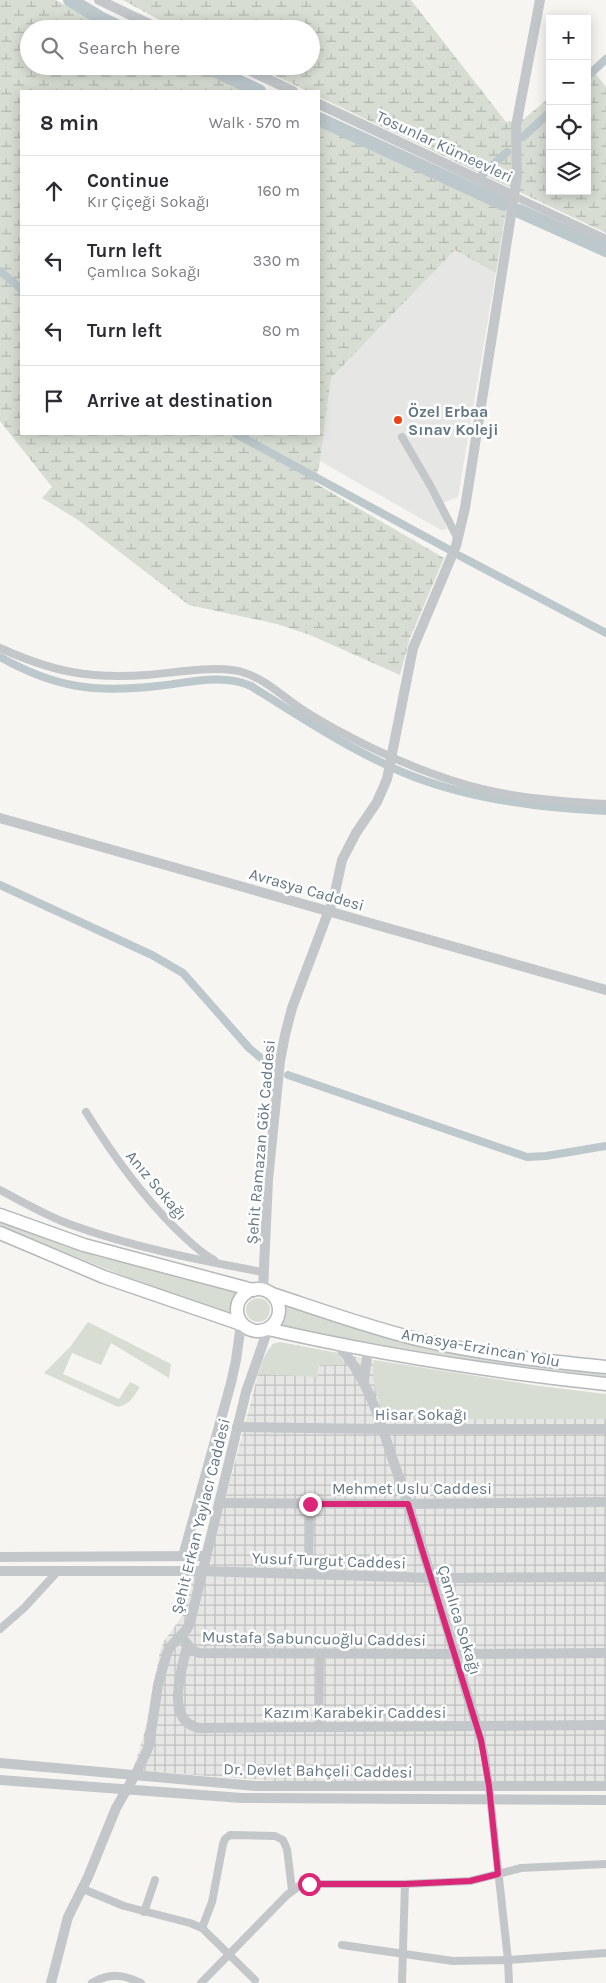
<!DOCTYPE html>
<html lang="en">
<head>
<meta charset="utf-8">
<style>
	:root { --surface:#fff; --page:#f2f2f3; --text:#2b2b33; --muted:#7c7c81; --line:#e1e1e2 }
	body { margin:0; font-family:Karla,sans-serif; background:var(--page); color:var(--text) }
	.controls { position:absolute; right:15px; top:15px; display:grid; overflow:hidden; border-radius:0px; box-shadow:0 2px 12px #0003 }
	.controls button { width:45px; height:45px; display:grid; place-items:center; padding:0; border:0; border-bottom:1px solid var(--line); background:var(--surface); color:var(--text); font:25px sans-serif }
	.stop { position:absolute; width:15px; height:15px; margin:-11px; border:4px solid #db2777; border-radius:50%; background:#fff }
	.stop.end { background:#db2777; border-color:#fff; box-shadow:0 1px 5px #0008 }
	.list { margin:0; padding:0; list-style:none }
	h2 { display:flex; justify-content:space-between; align-items:center; height:65px; margin:0; padding:0 20px; font-size:21px }
	h2 small { font-size:16px; font-weight:400; color:var(--muted) }
	.list li { display:grid; grid-template-columns:32px 1fr auto; gap:15px; align-items:center; box-sizing:border-box; height:70px; padding:0 20px; border-top:1px solid var(--line) }
	.list b { display:block; font-size:19px; white-space:nowrap }
	.list p { margin:0; font-size:16px; white-space:nowrap; color:var(--muted) }
	.list em { font-size:16px; font-style:normal; color:var(--muted) }
	.icon { flex:none; width:28px; height:28px; fill:none; stroke:currentColor; stroke-width:2; stroke-linecap:round; stroke-linejoin:round }
	.map { position:relative; flex:none; width:606px; height:1983px; overflow:hidden }
	.search { position:absolute; background:var(--surface); box-shadow:0 2px 12px #0003; left:20px; top:20px; width:300px; height:55px; display:flex; align-items:center; gap:12px; box-sizing:border-box; padding:0 18px; border-radius:28px; color:var(--muted); font-size:19px }
	.panel { position:absolute; background:var(--surface); box-shadow:0 2px 12px #0003; left:20px; top:90px; width:300px; height:345px; border-radius:0px }
	.map>svg:first-child { display:block }
</style>
</head>
<body>
<div class="map">
<svg width="606" height="1983" viewBox="0 0 606 1983">
	<defs>
		<pattern id="industrial-grid" width="8" height="8" patternUnits="userSpaceOnUse" patternTransform="scale(1.25)"><rect width="8" height="8" fill="#e6e7e5"/><path d="M0 4h8M4 0v8" fill="none" stroke="#bec0bf"/></pattern>
		<pattern id="wetland-marsh" width="20" height="14" patternUnits="userSpaceOnUse" patternTransform="scale(1.25)"><rect width="20" height="14" fill="#d7ddd2"/><path d="M1 5h8M5 5V1M11 12h8M15 12V8" fill="none" stroke="#b2b8b0"/></pattern>
	</defs>
	<rect width="100%" height="100%" fill="#f6f5f1"/>
	<path fill="#e6e7e5" d="M455,250L496,273L458,497L438,505L447,529L441,530L320,461L331,378Z"/>
	<path fill="url(#industrial-grid)" d="M279,1342L374,1360L373,1368L375,1387L386,1419H606V1781L286,1782L133,1770L145,1731L160,1651L164,1641L185,1612L190,1577L210,1558L258,1374L268,1350L273,1344Z"/>
	<g fill="#d7ddd2">
		<path d="M0,1220L63,1245L99,1257L236,1290L230,1314L119,1274L0,1226Z"/>
		<circle cx="258" cy="1310" r="12"/>
		<path d="M284,1305L307,1312L606,1372V1377L473,1360L279,1327Z"/>
		<path d="M88,1322L171,1364L169,1378L111,1343L101,1365L72,1353L63,1374L119,1399L130,1382L140,1387C133,1397 130,1404 118,1407L44,1373L70,1347Z"/>
		<path d="M279,1342L338,1353L345,1365H320L318,1368V1377L258,1374C263,1362 265,1347 279,1342Z"/>
		<path d="M374,1360L540,1386L606,1394V1419H385C378,1400 370,1381 374,1360Z"/>
	</g>
	<g fill="url(#wetland-marsh)">
		<path d="M0,0H56L107,29H29V66H190L245,91H21V434H319V125L506,211L496,273L455,250L331,378L320,461L315,483L444,558L410,638L400,675L310,635L277,624L189,605L78,520L42,498L52,487L0,421Z"/>
		<path d="M123,0H411L506,122L524,119L550,97V191H587V63L606,87V233L319,97V91H307L255,66H311V29H176Z"/>
	</g>
	<g fill="none" stroke-linecap="round" stroke-linejoin="round">
		<g stroke="#bcc8cc" stroke-width="8">
			<path d="M587,77L606,59"/>
			<path d="M523,137L550,112"/>
			<path d="M482,175L507,152"/>
			<path d="M0,271L21,289"/>
			<path d="M236,434L448,549"/>
			<path d="M460,556L606,633"/>
			<path d="M0,657C55,688 95,693 157,686C187,683 223,673 251,686C300,717 349,749 402,772C466,799 538,808 606,811"/>
			<path d="M0,885L152,955L183,973L249,1048L268,1064"/>
			<path d="M288,1075L527,1157L546,1156L606,1146"/>
		</g>
		<g stroke="#bcc8cc" stroke-width="14">
			<path d="M70,0L102,19L123,29"/>
			<path d="M205,66L259,91"/>
			<path d="M319,119L504,204"/>
			<path d="M519,211L606,250"/>
		</g>
		<defs>
			<g id="trunk">
				<path d="M0,1215L84,1245L253,1290"/>
				<path d="M0,1233L104,1277L241,1324"/>
				<circle cx="258" cy="1310" r="21"/>
				<path d="M272,1294C321,1310 370,1328 421,1340C481,1354 545,1361 606,1367"/>
				<path d="M268,1329C377,1354 494,1372 606,1384"/>
			</g>
		</defs>
		<use href="#trunk" stroke="#b5b9bc" stroke-width="15"/>
		<g stroke="#c3c7ca" stroke-width="8">
			<path d="M514,196L606,239"/>
			<path d="M402,437L430,485L458,539"/>
			<path d="M0,648C53,672 89,679 147,675C175,673 219,664 245,673C263,679 278,692 293,703C306,713 321,721 335,729C381,754 435,778 486,790C525,799 566,802 606,804"/>
			<path d="M86,1112C112,1154 140,1193 175,1228C188,1240 199,1252 214,1260"/>
			<path d="M0,1190C23,1202 45,1215 69,1224C132,1247 198,1260 263,1272"/>
			<path d="M309,1574L310,1504"/>
			<path d="M0,1629L24,1608L58,1571"/>
			<path d="M477,1726L485,1756L489,1787L508,1960L606,1953"/>
			<path d="M319,1727L320,1654"/>
			<path d="M83,1889L124,1906L190,1923L202,1928L255,1980"/>
			<path d="M144,1912L155,1880"/>
			<path d="M202,1928L212,1902L223,1844L225,1839L230,1835L275,1836L283,1840L287,1849L292,1890"/>
			<path d="M342,1945L453,1961L508,1960L509,1983"/>
			<path d="M92,1983C109,1973 123,1974 141,1983"/>
			<path d="M201,1983L287,1895L299,1886L309,1884H405L470,1881L521,1868L606,1864"/>
			<path d="M402,1983L405,1884"/>
		</g>
		<g stroke="#c3c7ca" stroke-width="10">
			<path d="M99,0L160,29"/>
			<path d="M240,66L293,91"/>
			<path d="M319,104L514,196"/>
			<path d="M0,818L606,990"/>
			<path d="M263,1290L268,1180L280,1061L285,1035L292,1008L334,897L342,860L356,833L377,802L387,779L413,648L456,546L465,508L517,177L516,126L540,0"/>
			<path d="M337,1344C369,1378 380,1423 395,1466C425,1552 450,1639 477,1726"/>
			<path d="M364,1381L368,1349"/>
			<path d="M237,1427L382,1429H606"/>
			<path d="M219,1503L408,1504L606,1502"/>
			<path d="M183,1556L231,1383L236,1360L241,1324"/>
			<path d="M0,1557L206,1556"/>
			<path d="M0,1571H202L431,1578L606,1577"/>
			<path d="M185,1641L192,1650L199,1653L455,1654L606,1653"/>
			<path d="M187,1646C182,1670 164,1721 199,1728L606,1725"/>
			<path d="M0,1763L256,1786H606"/>
			<path d="M0,1780L242,1798L606,1800"/>
			<path d="M51,1983L68,1917L88,1877L116,1808L139,1768L149,1746L158,1685L167,1653L170,1647L187,1629L190,1623L246,1392L268,1329"/>
		</g>
		<use href="#trunk" stroke="#fff" stroke-width="12"/>
	</g>
	<g fill="none" stroke-linecap="round" stroke-linejoin="round">
		<path stroke="#db2777" stroke-width="6" d="M309,1884H405L470,1881L498,1874L489,1786L481,1740L408,1504H310"/>
	</g>
	<circle fill="#ec421b" stroke="#fff" stroke-width="2" cx="398" cy="420" r="5"/>
	<g text-anchor="middle" stroke-width="5" stroke-linejoin="round" paint-order="stroke">
		<g font-size="16" fill="#637784" stroke="#fff">
			<text transform="translate(445 146) rotate(25)" y="6">Tosunlar Kümeevleri</text>
			<text transform="translate(307 889) rotate(16)" y="6">Avrasya Caddesi</text>
			<text transform="translate(260 1142) rotate(-85)" y="6">Şehit Ramazan Gök Caddesi</text>
			<text transform="translate(157 1185) rotate(50)" y="6">Anız Sokağı</text>
			<text transform="translate(481 1347) rotate(10)" y="6">Amasya-Erzincan Yolu</text>
			<text x="421" y="1420">Hisar Sokağı</text>
			<text x="412" y="1494">Mehmet Uslu Caddesi</text>
			<text transform="translate(200 1516) rotate(-76)" y="6">Şehit Erkan Yaylacı Caddesi</text>
			<text transform="translate(329 1560) rotate(2)" y="6">Yusuf Turgut Caddesi</text>
			<text transform="translate(460 1620) rotate(73)" y="6">Çamlıca Sokağı</text>
			<text transform="translate(314 1638) rotate(1)" y="6">Mustafa Sabuncuoğlu Caddesi</text>
			<text x="355" y="1718">Kazım Karabekir Caddesi</text>
			<text transform="translate(318 1770) rotate(1)" y="6">Dr. Devlet Bahçeli Caddesi</text>
		</g>
		<g font-size="16" font-weight="bold" fill="#637784" stroke="#fff" text-anchor="start">
			<text x="408" y="417">Özel Erbaa<tspan x="408" dy="18">Sınav Koleji</tspan></text>
		</g>
	</g>
</svg>
<div class="controls">
<button>+</button>
<button>−</button>
<button><svg class="icon" aria-label="locate" viewBox="0 0 24 24"><circle cx="12" cy="12" r="6"/><path d="M12 2v4M12 18v4M2 12h4M18 12h4"/></svg></button>
<button><svg class="icon" aria-label="layers" viewBox="0 0 24 24"><path d="M12 4l9 5-9 5-9-5zM3 14l9 5 9-5"/></svg></button>
</div>
<div class="stop" style="left:309px;top:1884px"></div>
<div class="stop end" style="left:310px;top:1504px"></div>
<div class="search"><svg class="icon" aria-label="search" viewBox="0 0 24 24"><circle cx="10" cy="10" r="6"/><path d="M15 15l6 6"/></svg>Search here</div>
<section class="panel">
<h2>8 min<small>Walk · 570 m</small></h2>
<ul class="list">
<li><svg class="icon" aria-label="ahead" viewBox="0 0 24 24"><path d="M12 20V5M6 11l6-6 6 6"/></svg><div><b>Continue</b><p>Kır Çiçeği Sokağı</p></div><em>160 m</em></li>
<li><svg class="icon" aria-label="left" viewBox="0 0 24 24"><path d="M17 20v-9H6M10 6l-5 5 5 5"/></svg><div><b>Turn left</b><p>Çamlıca Sokağı</p></div><em>330 m</em></li>
<li><svg class="icon" aria-label="left" viewBox="0 0 24 24"><path d="M17 20v-9H6M10 6l-5 5 5 5"/></svg><div><b>Turn left</b></div><em>80 m</em></li>
<li><svg class="icon" aria-label="arrive" viewBox="0 0 24 24"><path d="M6 21V4h12l-3 4 3 4H6"/></svg><div><b>Arrive at destination</b></div></li>
</ul>
</section>
</div>
</body>
</html>
